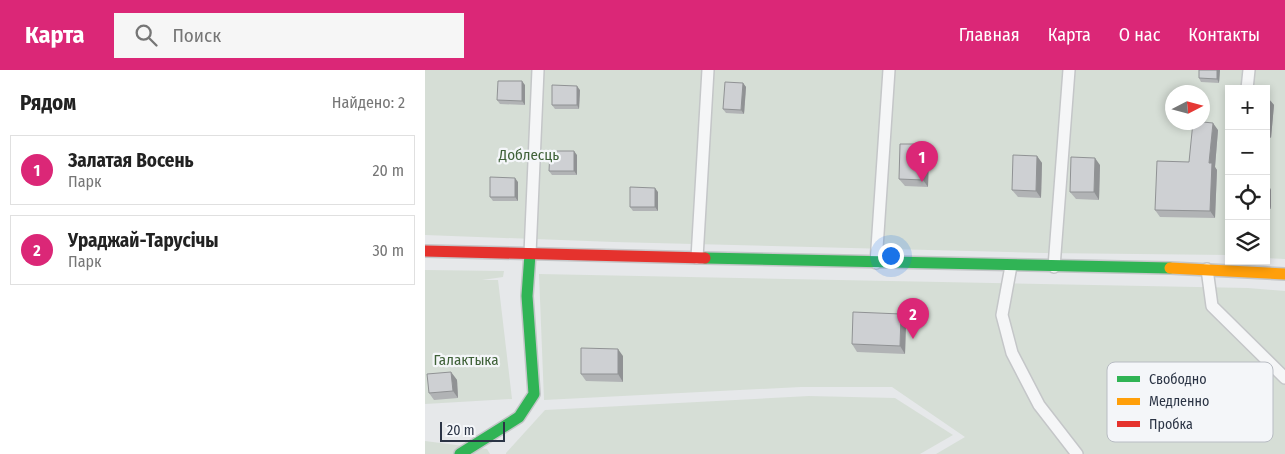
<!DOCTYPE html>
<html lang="ru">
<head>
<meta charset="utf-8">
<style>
	:root { --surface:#fff; --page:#f6f6f6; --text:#222; --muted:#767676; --line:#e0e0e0; --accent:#db2777 }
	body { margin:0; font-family:"Fira Sans Condensed",sans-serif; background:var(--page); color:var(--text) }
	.controls { position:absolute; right:15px; top:15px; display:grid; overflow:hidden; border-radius:0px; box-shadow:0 2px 8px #0003 }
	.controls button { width:45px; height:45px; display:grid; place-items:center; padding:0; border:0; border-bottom:1px solid var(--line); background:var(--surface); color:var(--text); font:25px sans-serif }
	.compass { position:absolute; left:740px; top:15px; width:45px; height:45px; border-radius:50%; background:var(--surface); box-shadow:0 2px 8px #0003; rotate:84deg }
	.scale { position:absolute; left:15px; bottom:12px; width:65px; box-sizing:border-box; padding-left:5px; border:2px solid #2b3445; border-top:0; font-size:14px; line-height:18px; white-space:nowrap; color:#2b3445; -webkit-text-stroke:4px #f4f6f9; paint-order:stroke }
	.you { position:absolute; left:465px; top:185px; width:18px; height:18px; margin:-12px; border:4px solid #fff; border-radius:50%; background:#1a73e8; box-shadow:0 0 0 8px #1a73e833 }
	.badge { display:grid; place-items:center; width:32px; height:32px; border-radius:50%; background:var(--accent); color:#fff; font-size:16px; font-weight:700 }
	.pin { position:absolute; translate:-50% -41px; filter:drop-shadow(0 1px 2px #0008) }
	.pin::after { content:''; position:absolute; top:26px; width:18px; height:15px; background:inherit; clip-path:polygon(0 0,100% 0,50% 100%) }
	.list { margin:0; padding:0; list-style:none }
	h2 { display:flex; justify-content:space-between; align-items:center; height:65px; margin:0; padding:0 20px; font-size:21px }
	h2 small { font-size:16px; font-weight:400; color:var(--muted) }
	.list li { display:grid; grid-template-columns:32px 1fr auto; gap:15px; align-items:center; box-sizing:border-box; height:70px; margin:0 10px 10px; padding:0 10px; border:1px solid var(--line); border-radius:0px }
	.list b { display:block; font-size:19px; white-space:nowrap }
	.list p { margin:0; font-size:16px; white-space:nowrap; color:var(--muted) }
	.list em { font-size:16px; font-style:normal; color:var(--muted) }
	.icon { flex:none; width:28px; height:28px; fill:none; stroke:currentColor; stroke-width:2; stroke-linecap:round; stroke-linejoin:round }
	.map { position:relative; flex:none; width:860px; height:384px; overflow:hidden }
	header { display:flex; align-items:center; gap:30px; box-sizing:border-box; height:70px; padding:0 25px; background:var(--accent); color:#fff }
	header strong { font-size:24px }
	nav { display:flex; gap:28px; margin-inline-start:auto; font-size:18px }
	.search { width:350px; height:45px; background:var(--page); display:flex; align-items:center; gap:12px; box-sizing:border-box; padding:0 18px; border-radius:0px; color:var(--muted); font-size:19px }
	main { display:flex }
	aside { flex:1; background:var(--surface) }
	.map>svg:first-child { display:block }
</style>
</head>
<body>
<header>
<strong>Карта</strong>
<div class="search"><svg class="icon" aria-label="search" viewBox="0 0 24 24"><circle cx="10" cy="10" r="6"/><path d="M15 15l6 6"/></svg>Поиск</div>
<nav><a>Главная</a><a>Карта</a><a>О нас</a><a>Контакты</a></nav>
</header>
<main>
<aside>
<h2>Рядом<small>Найдено: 2</small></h2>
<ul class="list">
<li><span class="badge">1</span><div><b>Залатая Восень</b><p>Парк</p></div><em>20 m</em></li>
<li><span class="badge">2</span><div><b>Ураджай-Тарусічы</b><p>Парк</p></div><em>30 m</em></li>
</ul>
</aside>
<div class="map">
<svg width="860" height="384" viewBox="0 0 860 384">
	<rect width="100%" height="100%" fill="#e6e8ea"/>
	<g fill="#d6ded6" fill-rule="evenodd">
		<path d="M0,0H860V189L841,188V19H804V185L619,183L189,172L0,165ZM748,22H778V52H748Z"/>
		<path d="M0,200L79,201L78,207L57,210H73L87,329L0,334Z"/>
		<path d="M114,204L823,218L860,221V384H511L540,367L467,317H376L119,330Z"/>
		<path d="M384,326L470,328L528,365L495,384H81V383L120,340Z"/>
		<path d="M0,371L62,379L65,384H0Z"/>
	</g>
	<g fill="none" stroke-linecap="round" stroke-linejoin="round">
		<defs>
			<g id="lane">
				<path d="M822,19L824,0"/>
				<path d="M105,184L113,0"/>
				<path d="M272,188L283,0"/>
				<path d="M451,193L464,0"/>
				<path d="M586,196L577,245L587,283L614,335L652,384"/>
				<path d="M629,197L644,0"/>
				<path d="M782,199L787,236L860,308"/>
			</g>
			<g id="fast">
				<path d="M280,188L745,198"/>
				<path d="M35,384L94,347L109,324L102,226L105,184"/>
			</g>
			<path id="slow" d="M745,198L860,204"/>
			<path id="jam" d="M0,181L280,188"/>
		</defs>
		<use href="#lane" stroke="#c4c6c8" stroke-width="14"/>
		<use href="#fast" stroke="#c4c6c8" stroke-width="14"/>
		<use href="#slow" stroke="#c4c6c8" stroke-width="14"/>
		<use href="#jam" stroke="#c4c6c8" stroke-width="14"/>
		<use href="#lane" stroke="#f5f6f7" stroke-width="11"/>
		<use href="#fast" stroke="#30b455" stroke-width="11"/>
		<use href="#slow" stroke="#ff9f0a" stroke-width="11"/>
		<use href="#jam" stroke="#e5322d" stroke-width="11"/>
	</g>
	<g fill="#b1b3b5">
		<path d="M795,0L794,13L776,12L774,8Z"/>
		<path d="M318,13L321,17L319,44L301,43L298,39Z"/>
		<path d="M100,15V35L75,34L72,30Z"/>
		<path d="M155,20L154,39H130L127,35Z"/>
		<path d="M841,28H843L849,35L846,68L841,67Z"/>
		<path d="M793,60L790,97L792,100L790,148L735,147L730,140Z"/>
		<path d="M499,74L504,82L503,117L480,116L474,109Z"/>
		<path d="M152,85V105H127L124,101Z"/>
		<path d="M612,86L617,93L616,128L593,127L587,120Z"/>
		<path d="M675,95L674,130L651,129L645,122Z"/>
		<path d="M93,112V131H68L65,127Z"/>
		<path d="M841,116H844L846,120V139H841Z"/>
		<path d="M233,122V141H208L205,137Z"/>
		<path d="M481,252L480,284L432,282L427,274Z"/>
		<path d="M198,286V312L161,311L156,304Z"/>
		<path d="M26,302L32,310L33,328L9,330L4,323Z"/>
	</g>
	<g fill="#909294">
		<path d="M792,0H795L794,13L792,9Z"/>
		<path d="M97,11L100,15V35L97,31Z"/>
		<path d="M318,13L321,17L319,44L316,40Z"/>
		<path d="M152,16L155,20L154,39L152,35Z"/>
		<path d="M843,28L849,35L846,68L841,61Z"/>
		<path d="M788,53L793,60L790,97L792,100L790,148L785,141L784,93Z"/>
		<path d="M499,74L504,82L503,117L498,110Z"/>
		<path d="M149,81L152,85V105L149,101Z"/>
		<path d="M612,86L617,93L616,128L611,121Z"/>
		<path d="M670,88L675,95L674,130L669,122Z"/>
		<path d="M90,108L93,112V131L90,127Z"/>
		<path d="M844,116L846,120V139L844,135Z"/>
		<path d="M230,118L233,122V141L230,137Z"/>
		<path d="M476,244L481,252L480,284L475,276Z"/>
		<path d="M193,279L198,286V312L193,304Z"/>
		<path d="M26,302L32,310L33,328L28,321Z"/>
	</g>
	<g fill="#ced0d3" stroke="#909294">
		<path d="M774,0H792V9L774,8Z"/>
		<path d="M73,11H97V31L72,30Z"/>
		<path d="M300,12L318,13L316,40L298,39Z"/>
		<path d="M127,15L152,16V35H127Z"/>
		<path d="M841,28H843L841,52Z"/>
		<path d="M768,52H778L788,53L784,93H787L785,141L730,140L732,91L764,92Z"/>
		<path d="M475,74H499L498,110L474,109Z"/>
		<path d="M125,81H149V101H124Z"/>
		<path d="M588,85L612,86L611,121L587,120Z"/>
		<path d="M646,87L670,88L669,122H645Z"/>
		<path d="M65,107L90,108V127H65Z"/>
		<rect x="841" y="116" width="3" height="19"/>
		<path d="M205,117L230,118V137H205Z"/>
		<path d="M428,242L476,244L475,276L427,274Z"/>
		<path d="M156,278L193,279V304H156Z"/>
		<path d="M26,302L28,321L4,323L2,304Z"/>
	</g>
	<g text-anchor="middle" stroke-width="4.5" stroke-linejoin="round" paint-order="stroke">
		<g font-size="15" fill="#3f6138" stroke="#f4f6f9">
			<text x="104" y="90">Доблесць</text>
			<text x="41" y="295">Галактыка</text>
		</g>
	</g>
	<rect x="682" y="292" width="166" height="80" rx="8" fill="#f4f6f9" stroke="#b8bcc3" stroke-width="1"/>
	<rect x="692" y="306" width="23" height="6" fill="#30b455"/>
	<rect x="692" y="328" width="23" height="7" fill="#ff9f0a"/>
	<rect x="692" y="351" width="23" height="6" fill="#e5322d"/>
	<g font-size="14" fill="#2b3445">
		<text x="724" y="314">Свободно</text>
		<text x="724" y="336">Медленно</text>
		<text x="724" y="359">Пробка</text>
	</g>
</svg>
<div class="controls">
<button>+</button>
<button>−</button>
<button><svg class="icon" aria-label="locate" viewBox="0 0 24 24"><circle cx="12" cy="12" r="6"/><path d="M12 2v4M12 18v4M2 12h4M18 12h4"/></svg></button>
<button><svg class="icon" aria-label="layers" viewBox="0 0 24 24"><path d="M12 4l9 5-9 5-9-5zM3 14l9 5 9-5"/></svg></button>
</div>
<svg class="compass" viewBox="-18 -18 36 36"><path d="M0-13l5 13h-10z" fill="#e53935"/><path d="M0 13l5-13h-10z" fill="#767676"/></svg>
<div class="scale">20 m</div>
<div class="you"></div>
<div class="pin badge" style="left:497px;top:112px">1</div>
<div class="pin badge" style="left:488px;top:269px">2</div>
</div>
</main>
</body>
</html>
